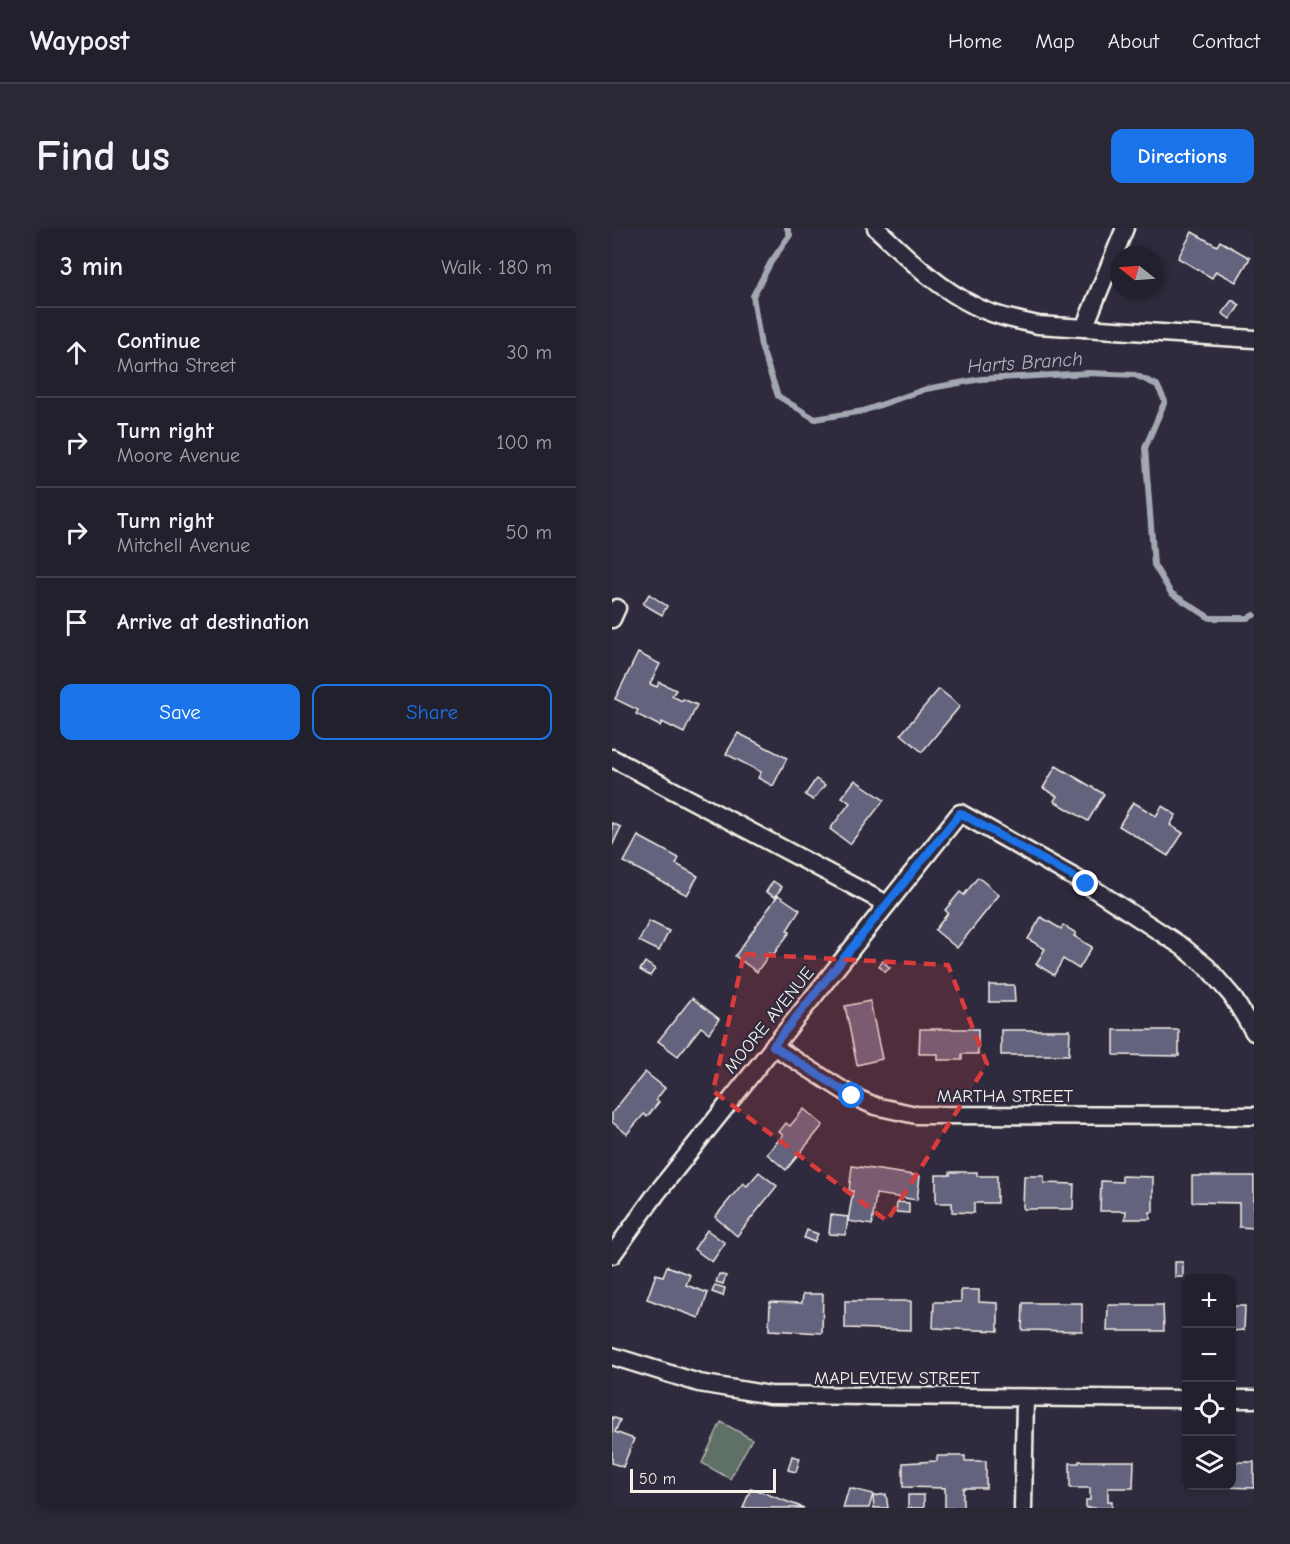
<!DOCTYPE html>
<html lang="en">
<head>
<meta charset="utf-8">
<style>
	:root { --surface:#23202e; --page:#2b2836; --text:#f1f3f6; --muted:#a3a3aa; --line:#403e4a; --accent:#1a73e8 }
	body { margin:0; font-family:"Comic Neue",sans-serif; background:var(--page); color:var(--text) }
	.controls { position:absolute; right:18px; bottom:18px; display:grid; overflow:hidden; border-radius:12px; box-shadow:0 3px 9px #0003 }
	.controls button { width:54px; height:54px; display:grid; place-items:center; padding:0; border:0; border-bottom:2px solid var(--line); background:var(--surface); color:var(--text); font:30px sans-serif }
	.compass { position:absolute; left:498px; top:18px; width:54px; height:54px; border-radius:50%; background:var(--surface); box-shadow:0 3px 9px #0003; rotate:287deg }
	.scale { position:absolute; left:18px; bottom:15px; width:146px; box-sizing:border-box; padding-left:6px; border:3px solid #f4f1e8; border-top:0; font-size:16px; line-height:21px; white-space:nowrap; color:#f4f1e8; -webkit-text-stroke:4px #2f2a3d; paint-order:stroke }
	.stop { position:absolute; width:18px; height:18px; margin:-14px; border:4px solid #1a73e8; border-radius:50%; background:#fff }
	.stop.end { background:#1a73e8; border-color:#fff; box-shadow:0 2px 6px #0008 }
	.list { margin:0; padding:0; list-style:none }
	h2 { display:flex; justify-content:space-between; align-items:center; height:78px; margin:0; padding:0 24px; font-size:26px }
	h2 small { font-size:20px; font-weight:400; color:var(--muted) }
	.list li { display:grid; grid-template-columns:39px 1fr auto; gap:18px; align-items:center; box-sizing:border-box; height:90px; padding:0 24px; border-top:2px solid var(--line) }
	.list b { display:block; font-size:22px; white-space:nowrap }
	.list p { margin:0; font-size:20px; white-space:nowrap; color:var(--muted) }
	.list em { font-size:20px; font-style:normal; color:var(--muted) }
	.actions { display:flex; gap:12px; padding:18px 24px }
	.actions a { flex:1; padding:14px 0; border:2px solid var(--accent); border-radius:12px; text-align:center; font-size:21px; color:var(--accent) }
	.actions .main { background:var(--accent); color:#fff }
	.icon { flex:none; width:33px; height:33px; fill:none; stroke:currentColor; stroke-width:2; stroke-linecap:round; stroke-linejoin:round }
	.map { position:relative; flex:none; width:642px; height:1280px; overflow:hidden; border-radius:12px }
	header { display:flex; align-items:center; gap:36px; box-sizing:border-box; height:84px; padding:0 30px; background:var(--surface); border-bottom:2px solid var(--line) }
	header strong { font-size:28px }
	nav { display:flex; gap:33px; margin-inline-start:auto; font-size:21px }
	.intro { display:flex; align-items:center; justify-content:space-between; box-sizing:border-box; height:144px; padding:0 36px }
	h1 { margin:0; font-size:42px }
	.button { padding:15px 27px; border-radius:12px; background:var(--accent); color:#fff; font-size:21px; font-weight:700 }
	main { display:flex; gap:36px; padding:0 36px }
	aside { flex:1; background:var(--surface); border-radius:12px; box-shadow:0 3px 9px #0003 }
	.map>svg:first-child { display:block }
</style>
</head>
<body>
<header>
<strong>Waypost</strong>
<nav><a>Home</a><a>Map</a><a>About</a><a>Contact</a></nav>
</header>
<div class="intro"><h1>Find us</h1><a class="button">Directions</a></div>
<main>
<aside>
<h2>3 min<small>Walk · 180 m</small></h2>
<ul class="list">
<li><svg class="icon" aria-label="ahead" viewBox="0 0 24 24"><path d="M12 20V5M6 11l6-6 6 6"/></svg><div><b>Continue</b><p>Martha Street</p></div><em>30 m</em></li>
<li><svg class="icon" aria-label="right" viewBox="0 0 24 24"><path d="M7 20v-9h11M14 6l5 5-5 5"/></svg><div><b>Turn right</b><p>Moore Avenue</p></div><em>100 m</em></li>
<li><svg class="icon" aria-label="right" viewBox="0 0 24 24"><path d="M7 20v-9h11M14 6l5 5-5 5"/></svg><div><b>Turn right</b><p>Mitchell Avenue</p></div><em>50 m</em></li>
<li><svg class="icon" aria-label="arrive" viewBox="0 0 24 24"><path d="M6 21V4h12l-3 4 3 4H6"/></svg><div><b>Arrive at destination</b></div></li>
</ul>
<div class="actions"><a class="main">Save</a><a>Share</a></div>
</aside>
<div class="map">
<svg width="642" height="1280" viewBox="0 0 642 1280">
	<rect width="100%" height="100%" fill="#2f2a3d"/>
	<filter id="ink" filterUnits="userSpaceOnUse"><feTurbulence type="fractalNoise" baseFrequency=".0167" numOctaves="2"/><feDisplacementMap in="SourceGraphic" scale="12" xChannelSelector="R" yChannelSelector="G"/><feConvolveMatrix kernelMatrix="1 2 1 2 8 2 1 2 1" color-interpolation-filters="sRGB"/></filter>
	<g filter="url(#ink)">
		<path fill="#5f6f66" stroke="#aab0a7" stroke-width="1.5" d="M109,1194L140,1211L118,1251L90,1235Z"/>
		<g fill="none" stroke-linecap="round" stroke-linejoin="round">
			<path stroke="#a2a7b1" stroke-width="6" d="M175,0L178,7L159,34L141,68L149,118L166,168L203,191L251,183L314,161L369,151L477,145L523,147L545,157L553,173L533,220L542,337L559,365L598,390H636L642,387"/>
		</g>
		<g fill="#64647e" stroke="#f4f1e8" stroke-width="1.5">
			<path d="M580,4L605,18L608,13L638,30L624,54L604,43L600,50L566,30Z"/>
			<path d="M620,72L628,77L618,91L610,85Z"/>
			<path d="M37,366L55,378L50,387L31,376Z"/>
			<path d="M26,425L48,436L38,456L45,459L47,454L64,462L60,468L70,473L71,471L85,477L72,505L50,494L48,498L24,486L26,482L3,471Z"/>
			<path d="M327,461L348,478L310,524L289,506Z"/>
			<path d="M126,505L175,530L161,558L146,550L149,544L114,526Z"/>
			<path d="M444,538L492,566L476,593L442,573L445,568L431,560Z"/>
			<path d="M204,551L213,557L201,572L193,567Z"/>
			<path d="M243,552L272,572L238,616L218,601L238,575L230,569Z"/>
			<path d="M521,574L544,588L550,578L564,587L558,597L571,605L556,628L507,598Z"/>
			<path d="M0,595L9,599L0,618Z"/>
			<path d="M26,608L67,630L64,636L86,648L75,667L12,634Z"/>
			<path d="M366,649L387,667L345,720L323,702L336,685L333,682L348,664L352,667Z"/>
			<path d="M161,653L170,659L163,669L154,664Z"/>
			<path d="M166,667L188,682L175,702L178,704L161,727L158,725L145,744L123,728Z"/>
			<path d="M429,689L449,701L451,697L464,705L462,708L480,719L467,741L451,731L442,747L424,736L433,721L416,711Z"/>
			<path d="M37,693L57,703L47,723L27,713Z"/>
			<path d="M271,733L278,740L273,744L267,738Z"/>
			<path d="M33,734L43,741L38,748L28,742Z"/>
			<path d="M377,757H402L403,774H377Z"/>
			<path d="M80,770L107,791L97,805L89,799L66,828L46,813Z"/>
			<path d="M258,773L270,831L245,837L233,778Z"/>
			<path d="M308,801H366V826H350V832H326V826H307Z"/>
			<path d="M389,802H458L457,827H389Z"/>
			<path d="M502,802H567V828L502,827Z"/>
			<path d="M33,844L53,860L44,872L47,874L35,889L32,886L15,906L0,894V885Z"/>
			<path d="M192,881L211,897L174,942L155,926L171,907L167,904L174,895L178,898Z"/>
			<path d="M240,938L308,948L305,972L264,966L260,997L236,993L241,963H237Z"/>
			<path d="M147,944L165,958L125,1008L103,989L131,955L135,958Z"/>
			<path d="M338,944H365V948H385V975H362V985L340,984V975H324V947H338Z"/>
			<path d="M412,948H432V955L462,956L461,981H411Z"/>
			<path d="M510,948L541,949V984H538V991H513L514,983H488L489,953L510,954Z"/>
			<path d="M580,948H642V1000L627,999V975L580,974Z"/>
			<path d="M285,974L297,975V985L284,984Z"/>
			<path d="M219,987L236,989L234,1007L217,1006Z"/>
			<path d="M95,1002L113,1015L100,1034L82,1021Z"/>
			<path d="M195,1002L206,1006L202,1014L192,1010Z"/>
			<rect x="563" y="1034" width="8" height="15"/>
			<path d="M55,1038L78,1047L74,1057L96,1065L87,1090L35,1071L44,1046L51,1048Z"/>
			<path d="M107,1046L114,1048L111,1056L104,1054Z"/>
			<path d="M103,1057L113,1060L111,1068L100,1064Z"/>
			<path d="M349,1062H367V1074L386,1075V1103L321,1100L322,1074H349Z"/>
			<path d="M191,1066H211L210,1105L157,1102L158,1074L190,1075Z"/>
			<path d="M233,1073H299V1102L233,1100Z"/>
			<path d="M411,1075H470V1103L410,1102Z"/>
			<path d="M496,1077H551L552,1103H495Z"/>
			<path d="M620,1078H633L632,1102L620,1103Z"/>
			<path d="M0,1189L8,1192L3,1204L22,1211L11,1239L0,1235Z"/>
			<path d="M180,1228L188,1230L184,1244L176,1242Z"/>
			<path d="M325,1228H353V1233H374V1260H351V1280H333V1260L291,1259V1235L325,1233Z"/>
			<path d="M467,1233H522L521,1260H496V1273H500V1280H474V1272H478V1260H458V1235H467Z"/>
			<path d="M574,1233V1258H620V1234H642V1260L574,1258Z"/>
			<path d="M139,1260L192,1280H131Z"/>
			<path d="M237,1260L261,1266L257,1280H231Z"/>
			<path d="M274,1266L276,1280H262L261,1268Z"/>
			<rect x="296" y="1267" width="16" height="13"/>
		</g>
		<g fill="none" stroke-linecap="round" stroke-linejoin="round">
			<defs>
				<g id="minor">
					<path d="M264,0C295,29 324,59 363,78C382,88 405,92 426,97L642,111"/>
					<path d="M472,100L513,0"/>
					<path d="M0,391L5,380"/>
					<path d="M0,530L275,676"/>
					<path d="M161,818L240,868L263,878L304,887L642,888"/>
					<path d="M0,1027L44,966L348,585L474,656L571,719L595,739L620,768L642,804"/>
					<path d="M0,1128L87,1155L158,1167L574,1171"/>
					<path d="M620,1171H642"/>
					<path d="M411,1280L413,1170"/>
				</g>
			</defs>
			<use href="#minor" stroke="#f4f1e8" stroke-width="21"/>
			<use href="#minor" stroke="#2f2a3d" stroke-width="16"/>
		</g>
	</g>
	<g fill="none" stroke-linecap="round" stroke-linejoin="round" filter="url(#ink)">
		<path stroke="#1a73e8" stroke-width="8" d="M240,868L161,818L348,585L474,656"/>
	</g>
	<path fill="#d93c3b" fill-opacity="0.2" stroke="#d93c3b" stroke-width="4.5" stroke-dasharray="12 8" stroke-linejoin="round" d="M132,726L336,737L375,836L275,993L101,863Z"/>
	<g text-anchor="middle" stroke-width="4.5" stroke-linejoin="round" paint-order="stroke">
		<g font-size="18" fill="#f4f1e8" stroke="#2f2a3d">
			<text transform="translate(157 792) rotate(-51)" y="6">MOORE AVENUE</text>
			<text x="393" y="874">MARTHA STREET</text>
			<text x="285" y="1156">MAPLEVIEW STREET</text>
		</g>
		<g font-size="20" font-style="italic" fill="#b0b4ba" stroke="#2f2a3d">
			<text transform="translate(413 134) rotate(-4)" y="7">Harts Branch</text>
		</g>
	</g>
</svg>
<div class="controls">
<button>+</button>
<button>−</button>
<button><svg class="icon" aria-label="locate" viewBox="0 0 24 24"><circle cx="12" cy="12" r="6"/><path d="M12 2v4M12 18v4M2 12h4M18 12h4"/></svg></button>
<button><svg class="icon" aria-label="layers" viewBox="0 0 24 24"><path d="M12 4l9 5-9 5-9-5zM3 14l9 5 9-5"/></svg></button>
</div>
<svg class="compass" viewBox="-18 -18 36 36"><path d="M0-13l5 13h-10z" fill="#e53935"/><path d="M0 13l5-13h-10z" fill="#a3a3aa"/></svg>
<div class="scale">50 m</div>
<div class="stop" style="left:240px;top:868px"></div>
<div class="stop end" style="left:474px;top:656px"></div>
</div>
</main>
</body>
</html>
